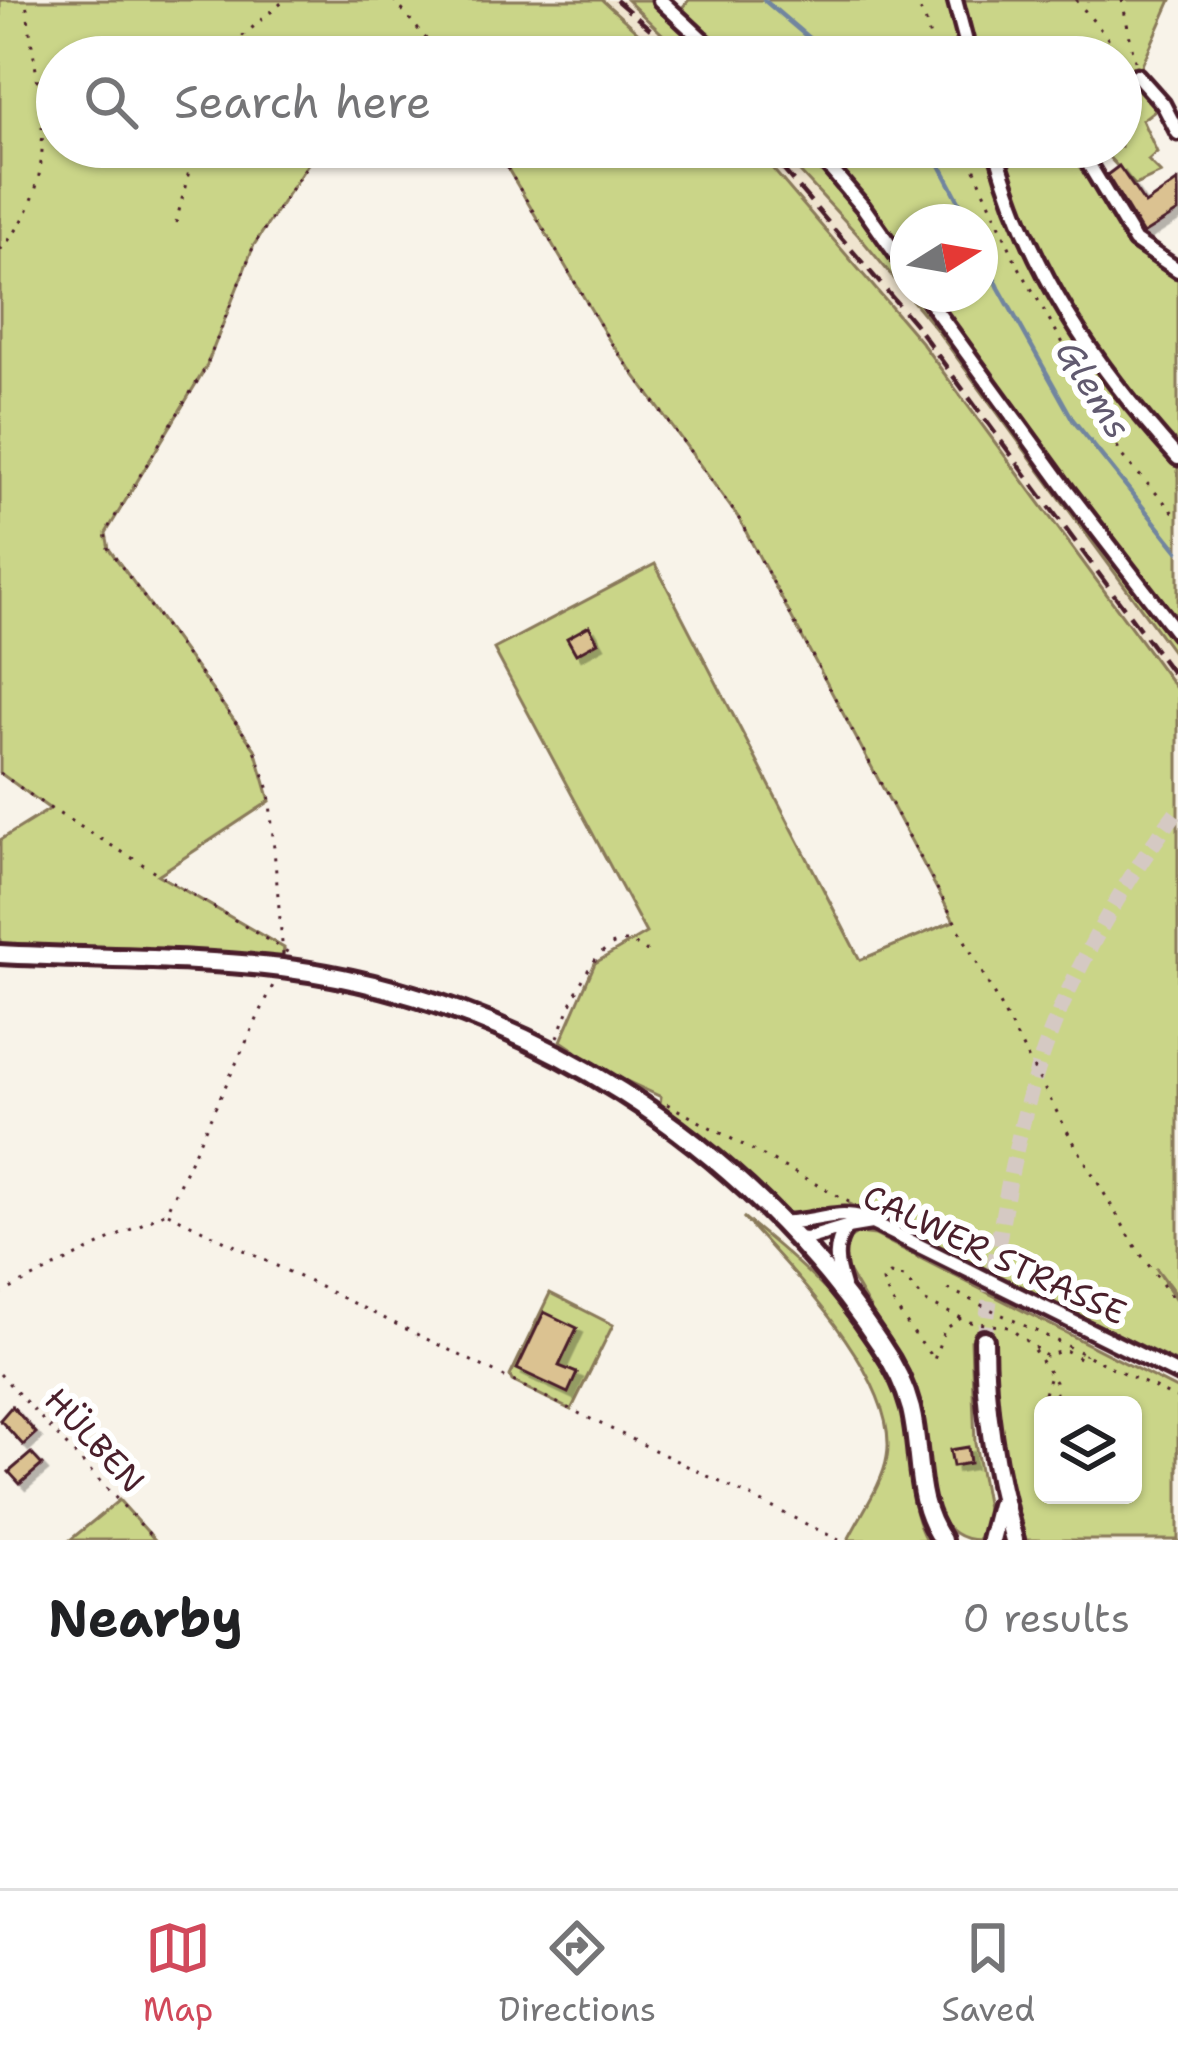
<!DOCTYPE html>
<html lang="en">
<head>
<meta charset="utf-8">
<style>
	:root { --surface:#fff; --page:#f6f6f6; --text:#202124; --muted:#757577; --line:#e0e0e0; --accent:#d1495b }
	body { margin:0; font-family:"Shantell Sans",sans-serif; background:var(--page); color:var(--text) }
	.controls { position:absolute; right:36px; bottom:36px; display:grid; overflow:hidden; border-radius:18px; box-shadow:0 3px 9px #0004 }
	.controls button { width:108px; height:108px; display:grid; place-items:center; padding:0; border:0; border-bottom:3px solid var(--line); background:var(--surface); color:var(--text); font:60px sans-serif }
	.compass { position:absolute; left:890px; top:204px; width:108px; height:108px; border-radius:50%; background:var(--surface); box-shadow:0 3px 9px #0004; rotate:79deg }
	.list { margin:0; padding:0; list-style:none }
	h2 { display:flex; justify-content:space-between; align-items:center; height:156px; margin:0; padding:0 48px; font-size:51px }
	h2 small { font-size:39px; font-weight:400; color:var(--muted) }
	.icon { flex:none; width:66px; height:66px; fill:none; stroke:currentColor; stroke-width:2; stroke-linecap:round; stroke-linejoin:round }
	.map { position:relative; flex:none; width:1178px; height:1540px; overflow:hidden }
	.search { position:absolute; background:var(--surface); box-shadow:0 3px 9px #0004; left:36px; right:36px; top:36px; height:132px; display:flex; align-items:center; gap:30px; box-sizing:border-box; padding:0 42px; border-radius:66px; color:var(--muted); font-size:45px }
	.sheet { height:348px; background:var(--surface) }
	nav { display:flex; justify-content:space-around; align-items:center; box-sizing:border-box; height:168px; border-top:3px solid var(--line); background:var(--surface); font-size:33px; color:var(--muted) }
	nav a { display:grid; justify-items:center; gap:6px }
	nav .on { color:var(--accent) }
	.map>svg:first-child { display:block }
</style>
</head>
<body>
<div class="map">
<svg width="1178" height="1540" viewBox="0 0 1178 1540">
	<defs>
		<filter id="shadow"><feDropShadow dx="5.5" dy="5.5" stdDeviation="0" flood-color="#0004"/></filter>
	</defs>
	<rect width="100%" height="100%" fill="#f8f3e9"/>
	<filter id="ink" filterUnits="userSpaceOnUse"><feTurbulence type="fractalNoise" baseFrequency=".00833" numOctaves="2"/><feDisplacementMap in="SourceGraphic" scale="24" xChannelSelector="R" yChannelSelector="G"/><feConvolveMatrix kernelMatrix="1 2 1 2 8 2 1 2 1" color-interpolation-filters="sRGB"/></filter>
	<g filter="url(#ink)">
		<g fill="#efe4cf">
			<path d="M602,0H627L686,57H665Z"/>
			<path d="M754,147H777L858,235L936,329L1178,659V691L921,342Z"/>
		</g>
		<g fill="#cad588" stroke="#8a7a5a" stroke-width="3" fill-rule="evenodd">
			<path d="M0,0H602L665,57H441L433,44L414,57H57V147H319L254,245L206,367L106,533L109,549L255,749L270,801L158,875L284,948L281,968L0,954V840L50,809L0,773Z"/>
			<path d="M627,0H653L716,57H686Z"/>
			<path d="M689,0H1171L1138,74L1163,104L1142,120L1157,152L1148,160L1161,173L1135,185L1104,152L1090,159L1135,240L1178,265V659L936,329L858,235L777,147H807C834,178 908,256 908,294H980V222H908V266L821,147H1121V57H726L678,12Z"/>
			<path d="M495,147H754L921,342L1178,691V1297L1156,1268L1178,1303V1363L850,1204L853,1209L792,1216L660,1104L661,1097L607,1072L561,1041L595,963L646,933L494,649L655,564L860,960L954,921L738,517L609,340Z"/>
			<path d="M743,1217C808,1269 885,1335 904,1420C912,1460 906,1504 926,1540H848C860,1515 883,1484 887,1457C900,1381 790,1269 743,1217Z"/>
			<path d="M858,1233L875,1235L1178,1390V1540H1026L1002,1450L989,1361L992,1360L993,1344L971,1341L975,1443L988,1514V1527L979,1540C915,1540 923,1427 907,1382C892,1342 865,1301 844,1264V1243ZM1043,1405H1133V1495H1043Z"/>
			<path d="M550,1293L613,1325L571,1410L512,1381L510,1376Z"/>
			<path d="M119,1500L155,1540H70Z"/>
		</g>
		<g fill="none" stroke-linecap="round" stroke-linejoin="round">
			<g stroke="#71859f" stroke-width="4.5">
				<path d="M764,0L831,57"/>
				<path d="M922,147L940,165L970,222"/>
				<path d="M980,245L999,288L1073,420L1178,551"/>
			</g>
		</g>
		<g fill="#dbc291" stroke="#4a1f2b" stroke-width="3" filter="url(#shadow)">
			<path d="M1119,166L1145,204L1178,181V212L1143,234L1107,175Z"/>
			<path d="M589,626L598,642L576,654L567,638Z"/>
			<path d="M544,1312L577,1328L559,1366L577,1373L568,1393L517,1369Z"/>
			<path d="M12,1406L36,1433L23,1445L0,1420Z"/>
			<path d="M968,1447L970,1463L953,1466L950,1450Z"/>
			<path d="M31,1453L42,1465L20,1484L9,1472Z"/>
		</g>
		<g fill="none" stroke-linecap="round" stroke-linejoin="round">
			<path stroke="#d5c9c3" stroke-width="16" stroke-dasharray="16 8" stroke-linecap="butt" d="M984,1340C999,1232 1015,1118 1057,1017C1088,944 1130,873 1178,810"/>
			<defs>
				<g id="minor">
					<path d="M660,0L721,57"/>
					<path d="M955,0L970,57"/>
					<path d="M1137,75L1163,104L1178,133"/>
					<path d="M812,147L863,207L908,271"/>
					<path d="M995,147C1029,271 1093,364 1178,458"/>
					<path d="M1082,153L1135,241L1178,270"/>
					<path d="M924,294L1066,489L1178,634"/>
					<path d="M781,1222C810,1224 835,1209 863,1218L1178,1374"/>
					<path d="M796,1238L806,1239L846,1227"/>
					<path d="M843,1286C836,1264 832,1247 847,1227L871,1223"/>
				</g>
				<g id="major">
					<path d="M0,954C92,959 190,957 282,968C525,999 744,1141 880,1344C894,1364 905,1386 911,1409C922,1455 914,1501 942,1540"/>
					<path d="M984,1340C984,1410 995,1473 1014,1540"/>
					<path d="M991,1540L1000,1505"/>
				</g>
			</defs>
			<use href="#minor" stroke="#4a1f2b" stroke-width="21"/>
			<use href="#major" stroke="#4a1f2b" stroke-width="26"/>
			<g stroke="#4a1f2b" stroke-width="3" stroke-dasharray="3 9" stroke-linecap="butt">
				<path d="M394,0L441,57"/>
				<path d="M914,0L925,19L935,57"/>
				<path d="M1076,0L1129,64"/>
				<path d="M1122,0L1135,61"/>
				<path d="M231,57L239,39L285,0"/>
				<path d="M414,57L432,45"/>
				<path d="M495,147L609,340L738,517L1066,1129L1137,1249L1178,1306"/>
				<path d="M965,147L1016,262L1086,383L1122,456L1178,517"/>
				<path d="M176,223L195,147"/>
				<path d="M0,250C69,178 35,89 26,0"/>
				<path d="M0,773L43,804L294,956"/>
				<path d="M283,955L269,790L255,749L108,548L105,533L206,367L254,245L319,147"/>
				<path d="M558,1037C571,1006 600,911 647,952"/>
				<path d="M667,1104L849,1202"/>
				<path d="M168,1213L839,1540"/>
				<path d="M948,1289L1178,1399"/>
				<path d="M0,1294L166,1212L275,981"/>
				<path d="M961,1318L944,1330L934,1360C920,1341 887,1300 883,1281L890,1274L904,1277L926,1302L970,1322L1008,1327L1046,1356L1065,1350L1083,1360L1085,1354"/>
				<path d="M1034,1350L1055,1382L1057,1405"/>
				<path d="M0,1374L155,1540"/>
				<path d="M1043,1409L1038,1411L1049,1379"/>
			</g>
			<use href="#minor" stroke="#fff" stroke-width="12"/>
			<use href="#major" stroke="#fff" stroke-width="16"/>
			<g stroke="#4a1f2b" stroke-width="4.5" stroke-dasharray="18 9" stroke-linecap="butt">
				<path d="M616,0L683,57"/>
				<path d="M764,147L914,323L1178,681"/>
			</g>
		</g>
	</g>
	<g text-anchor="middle" stroke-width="12" stroke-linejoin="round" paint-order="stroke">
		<g font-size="33" fill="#4a1f2b" stroke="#fff">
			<text transform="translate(995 1254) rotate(25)" y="12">CALWER STRASSE</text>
			<text transform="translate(95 1440) rotate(47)" y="12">HÜLBEN</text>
		</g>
		<g font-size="36" font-style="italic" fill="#615a6f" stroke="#fff">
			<text transform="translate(1094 389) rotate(58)" y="13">Glems</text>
		</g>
	</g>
</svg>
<div class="controls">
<button><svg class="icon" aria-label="layers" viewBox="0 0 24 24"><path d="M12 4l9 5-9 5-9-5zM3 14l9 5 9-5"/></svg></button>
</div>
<svg class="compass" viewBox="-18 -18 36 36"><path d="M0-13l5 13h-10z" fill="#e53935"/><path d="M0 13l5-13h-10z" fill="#757577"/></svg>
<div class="search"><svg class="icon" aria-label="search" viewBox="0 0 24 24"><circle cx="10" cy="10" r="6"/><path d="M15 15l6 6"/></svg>Search here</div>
</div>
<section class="sheet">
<h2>Nearby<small>0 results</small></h2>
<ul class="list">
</ul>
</section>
<nav>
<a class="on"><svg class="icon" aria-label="map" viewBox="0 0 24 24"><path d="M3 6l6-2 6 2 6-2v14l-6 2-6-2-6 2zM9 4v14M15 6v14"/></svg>Map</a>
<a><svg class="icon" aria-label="directions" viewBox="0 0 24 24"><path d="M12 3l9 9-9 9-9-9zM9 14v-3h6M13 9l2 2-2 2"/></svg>Directions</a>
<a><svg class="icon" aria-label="saved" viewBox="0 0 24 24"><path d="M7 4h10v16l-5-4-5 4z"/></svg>Saved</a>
</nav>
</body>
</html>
